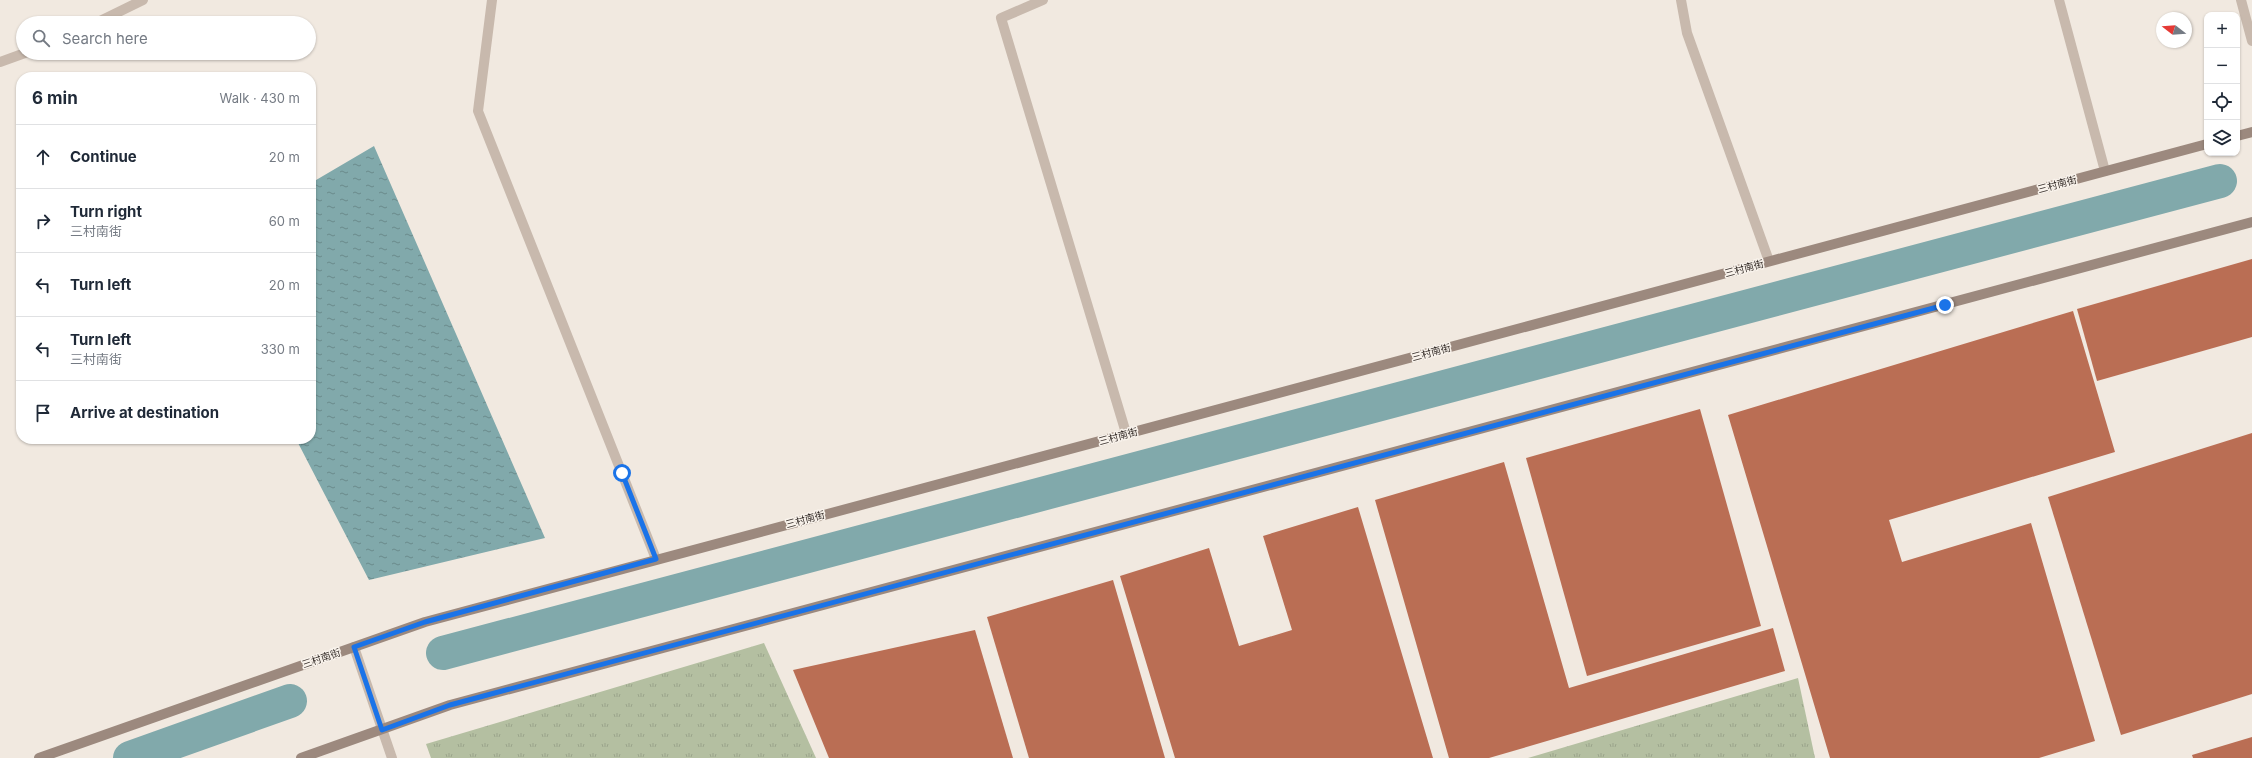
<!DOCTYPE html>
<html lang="en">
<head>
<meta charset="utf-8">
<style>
	:root { --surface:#fff; --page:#f2f2f3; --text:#1f2937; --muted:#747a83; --line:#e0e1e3 }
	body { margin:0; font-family:Inter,"Noto Sans SC",sans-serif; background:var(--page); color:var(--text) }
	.controls { position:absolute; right:12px; top:12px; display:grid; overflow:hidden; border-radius:8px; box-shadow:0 1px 3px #0004 }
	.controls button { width:36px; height:36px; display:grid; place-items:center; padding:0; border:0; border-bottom:1px solid var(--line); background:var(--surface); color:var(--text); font:20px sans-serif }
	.compass { position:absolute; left:2156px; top:12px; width:36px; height:36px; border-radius:50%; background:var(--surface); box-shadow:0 1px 3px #0004; rotate:287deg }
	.stop { position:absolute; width:12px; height:12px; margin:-9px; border:3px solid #1a73e8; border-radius:50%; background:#fff }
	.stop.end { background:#1a73e8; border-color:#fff; box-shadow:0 1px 4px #0008 }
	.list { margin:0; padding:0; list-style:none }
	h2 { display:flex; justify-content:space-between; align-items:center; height:52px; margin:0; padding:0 16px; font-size:17px }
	h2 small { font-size:13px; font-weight:400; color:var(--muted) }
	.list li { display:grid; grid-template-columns:26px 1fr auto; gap:12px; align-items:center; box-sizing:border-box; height:64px; padding:0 16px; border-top:1px solid var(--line) }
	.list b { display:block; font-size:15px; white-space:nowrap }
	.list p { margin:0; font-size:13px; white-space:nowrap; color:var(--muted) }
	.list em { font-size:13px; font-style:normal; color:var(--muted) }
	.icon { flex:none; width:22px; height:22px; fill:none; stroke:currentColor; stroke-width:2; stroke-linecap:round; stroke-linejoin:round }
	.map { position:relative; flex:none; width:2252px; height:758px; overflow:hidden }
	.search { position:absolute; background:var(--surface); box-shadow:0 1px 3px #0004; left:16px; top:16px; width:300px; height:44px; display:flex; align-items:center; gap:10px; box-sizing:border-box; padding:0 14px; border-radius:22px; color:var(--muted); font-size:15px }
	.panel { position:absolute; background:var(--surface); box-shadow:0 1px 3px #0004; left:16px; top:72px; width:300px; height:372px; border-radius:16px }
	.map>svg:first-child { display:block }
</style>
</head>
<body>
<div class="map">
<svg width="2252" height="758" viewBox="0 0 2252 758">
	<defs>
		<pattern id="grass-tufts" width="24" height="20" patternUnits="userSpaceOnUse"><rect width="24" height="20" fill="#b4bfa1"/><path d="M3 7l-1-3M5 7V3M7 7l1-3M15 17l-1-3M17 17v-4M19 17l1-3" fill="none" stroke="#9ba48b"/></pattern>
		<pattern id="water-ripples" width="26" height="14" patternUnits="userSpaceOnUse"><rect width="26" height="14" fill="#81a9ab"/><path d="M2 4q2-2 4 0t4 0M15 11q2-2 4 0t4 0" fill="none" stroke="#6a8a8b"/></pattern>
	</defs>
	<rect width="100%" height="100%" fill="#f1e9e0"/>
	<g fill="url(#grass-tufts)">
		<path d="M764,643L816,758H431L426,744Z"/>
		<path d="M1798,678L1815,758H1528Z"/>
	</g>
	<path fill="url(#water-ripples)" d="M374,146L545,538L369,580L296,439H311V183Z"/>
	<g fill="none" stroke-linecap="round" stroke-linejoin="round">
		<g stroke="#81a9ab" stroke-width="34">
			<path d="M443,653L2220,181"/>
			<path d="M130,758L290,701"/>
		</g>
	</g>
	<g fill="#ba6e54">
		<path d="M2252,259V337L2097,381L2077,309Z"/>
		<path d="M2073,311L2115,452L1889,520L1902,562L2031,523L2095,741L2039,758H1830L1728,415Z"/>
		<path d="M1700,409L1761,626L1587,676L1526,458Z"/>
		<path d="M2252,433V694L2121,735L2048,497Z"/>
		<path d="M1504,462L1569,688L1773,628L1785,671L1489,758H1449L1375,500Z"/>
		<path d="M1358,507L1433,758H1175L1120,576L1209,548L1239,646L1292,630L1263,536Z"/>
		<path d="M1113,580L1165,758H1029L987,617Z"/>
		<path d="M975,630L1013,758H829L793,670Z"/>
		<path d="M2252,737V758H2193L2192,755Z"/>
	</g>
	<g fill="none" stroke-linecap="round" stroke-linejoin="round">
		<g stroke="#c8b9ad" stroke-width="10">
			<path d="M492,0L478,111L656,559"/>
			<path d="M1043,0L1001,18L1126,433"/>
			<path d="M1681,0L1687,33L1769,261"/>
			<path d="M2059,0L2105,171"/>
			<path d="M2241,0L2252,41"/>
			<path d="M96,23L143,0"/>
			<path d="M0,62L25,53"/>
			<path d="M354,647L392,758"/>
		</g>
		<g stroke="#9c897e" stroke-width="10">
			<path d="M2237,136L2252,132"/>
			<path d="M39,758L425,622L2207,144"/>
			<path d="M301,758L450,705L2252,222"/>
		</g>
	</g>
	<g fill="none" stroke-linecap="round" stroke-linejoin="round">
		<path stroke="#1a73e8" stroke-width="5" d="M622,473L656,559L425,622L354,647L382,730L450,705L1945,305"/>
	</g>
	<g text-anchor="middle" stroke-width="3" stroke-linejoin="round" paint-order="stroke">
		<g font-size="10" fill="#372f2b" stroke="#f9f3ec">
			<text transform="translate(2057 184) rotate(-15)" y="4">三村南街</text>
			<text transform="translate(1744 268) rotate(-15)" y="4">三村南街</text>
			<text transform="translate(1431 352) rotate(-15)" y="4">三村南街</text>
			<text transform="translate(1118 436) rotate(-15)" y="4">三村南街</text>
			<text transform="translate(805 519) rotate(-15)" y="4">三村南街</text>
			<text transform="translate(321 658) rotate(-19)" y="4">三村南街</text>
		</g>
	</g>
</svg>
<div class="controls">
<button>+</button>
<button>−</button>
<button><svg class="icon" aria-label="locate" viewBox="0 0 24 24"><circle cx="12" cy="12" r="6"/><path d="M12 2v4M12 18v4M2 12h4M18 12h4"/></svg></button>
<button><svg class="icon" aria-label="layers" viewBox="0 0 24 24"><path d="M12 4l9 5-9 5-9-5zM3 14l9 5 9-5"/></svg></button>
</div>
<svg class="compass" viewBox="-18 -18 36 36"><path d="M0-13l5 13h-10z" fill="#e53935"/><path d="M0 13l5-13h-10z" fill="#747a83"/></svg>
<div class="stop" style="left:622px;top:473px"></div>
<div class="stop end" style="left:1945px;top:305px"></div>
<div class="search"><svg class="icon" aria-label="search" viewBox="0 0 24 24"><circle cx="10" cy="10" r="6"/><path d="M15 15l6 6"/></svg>Search here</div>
<section class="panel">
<h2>6 min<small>Walk · 430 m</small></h2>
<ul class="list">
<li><svg class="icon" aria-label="ahead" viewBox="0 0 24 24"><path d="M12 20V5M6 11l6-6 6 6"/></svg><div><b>Continue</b></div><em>20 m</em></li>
<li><svg class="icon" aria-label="right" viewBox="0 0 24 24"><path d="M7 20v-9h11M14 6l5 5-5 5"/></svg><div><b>Turn right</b><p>三村南街</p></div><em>60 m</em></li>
<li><svg class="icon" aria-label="left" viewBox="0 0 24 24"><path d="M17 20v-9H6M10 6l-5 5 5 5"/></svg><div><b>Turn left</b></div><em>20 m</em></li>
<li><svg class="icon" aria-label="left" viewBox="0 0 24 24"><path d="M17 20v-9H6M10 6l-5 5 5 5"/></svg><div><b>Turn left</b><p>三村南街</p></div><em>330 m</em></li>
<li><svg class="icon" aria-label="arrive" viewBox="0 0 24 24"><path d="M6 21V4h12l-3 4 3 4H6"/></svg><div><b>Arrive at destination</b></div></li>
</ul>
</section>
</div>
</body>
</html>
